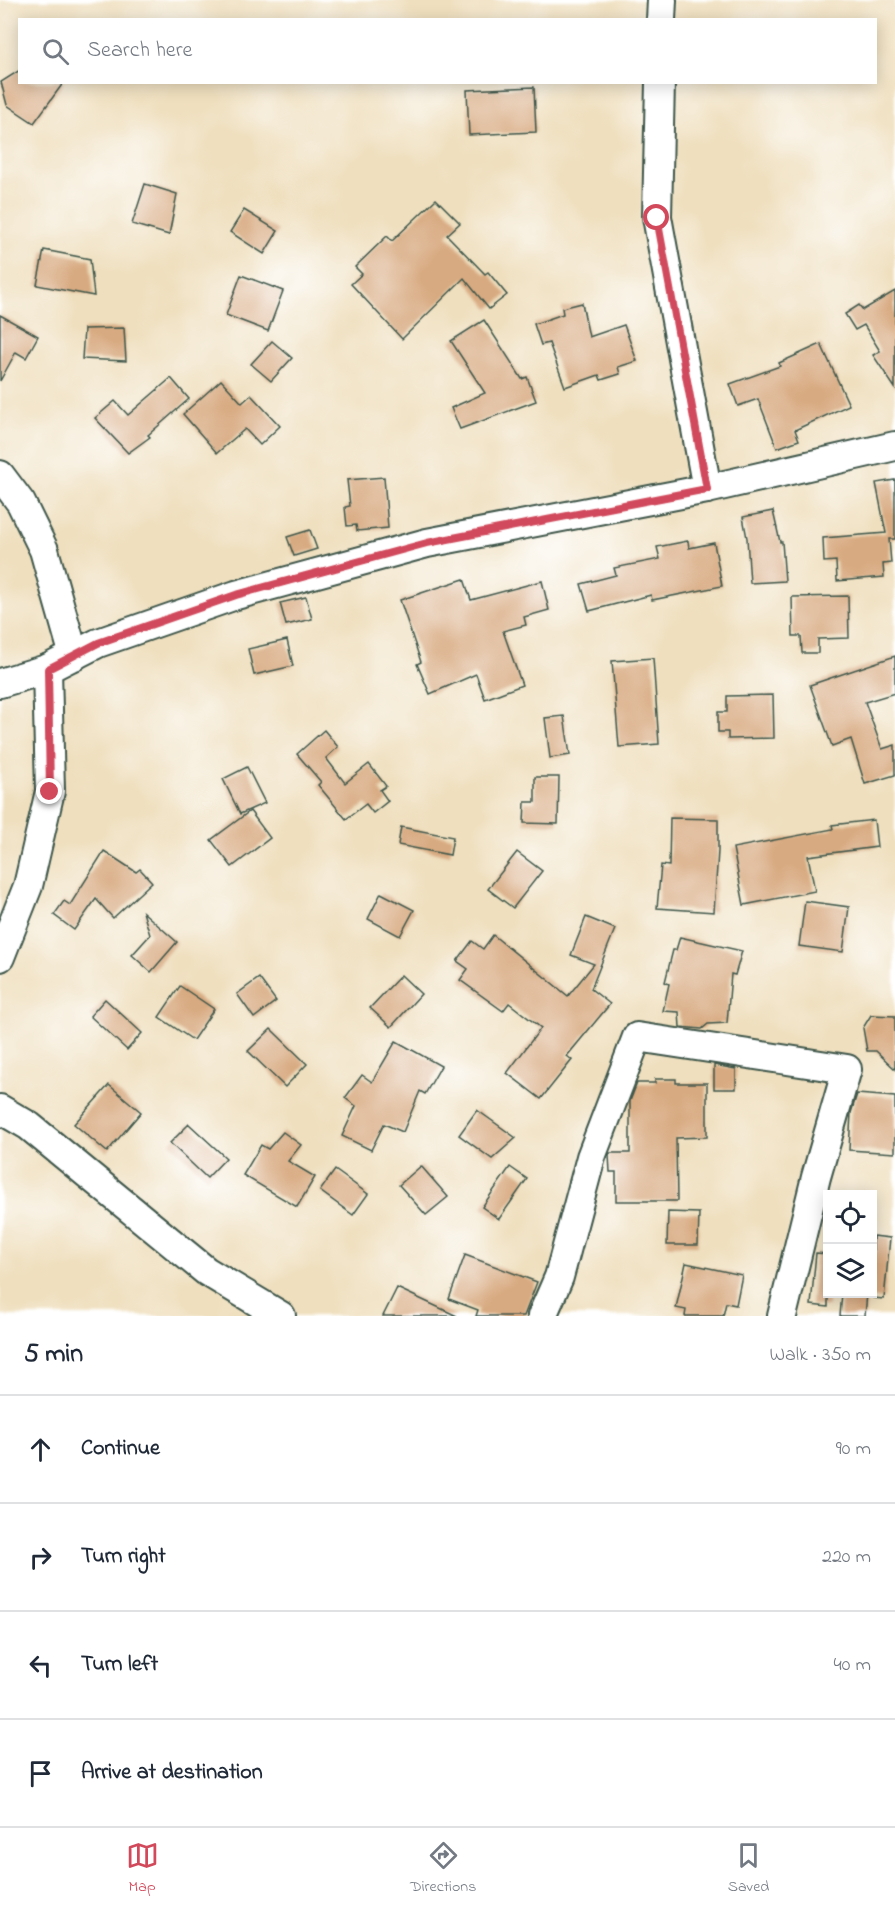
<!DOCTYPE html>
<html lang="en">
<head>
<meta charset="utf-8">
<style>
	:root { --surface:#fff; --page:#f2f2f3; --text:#1f2937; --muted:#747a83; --line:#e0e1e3; --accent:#d1495b }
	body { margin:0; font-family:"Indie Flower",sans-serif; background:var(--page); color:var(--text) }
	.controls { position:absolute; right:18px; bottom:18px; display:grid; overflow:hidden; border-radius:0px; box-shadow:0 3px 15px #0003 }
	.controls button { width:54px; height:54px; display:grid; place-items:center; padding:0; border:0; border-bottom:2px solid var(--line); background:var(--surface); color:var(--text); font:30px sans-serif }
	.stop { position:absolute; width:18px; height:18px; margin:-14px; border:4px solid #d1495b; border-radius:50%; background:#fff }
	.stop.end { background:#d1495b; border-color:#fff; box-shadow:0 2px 6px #0008 }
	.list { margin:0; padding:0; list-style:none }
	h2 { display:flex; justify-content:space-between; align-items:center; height:78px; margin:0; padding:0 24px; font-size:26px }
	h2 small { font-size:20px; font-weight:400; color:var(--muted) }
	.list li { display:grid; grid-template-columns:39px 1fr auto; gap:18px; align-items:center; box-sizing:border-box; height:108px; padding:0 24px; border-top:2px solid var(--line) }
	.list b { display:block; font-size:22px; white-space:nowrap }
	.list em { font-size:20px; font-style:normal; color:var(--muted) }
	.icon { flex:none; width:33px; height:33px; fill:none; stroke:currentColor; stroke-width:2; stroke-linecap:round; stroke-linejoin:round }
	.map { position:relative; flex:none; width:895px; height:1316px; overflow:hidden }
	.search { position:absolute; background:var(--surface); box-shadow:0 3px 15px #0003; left:18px; right:18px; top:18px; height:66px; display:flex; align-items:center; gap:15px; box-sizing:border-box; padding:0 21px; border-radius:0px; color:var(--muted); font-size:22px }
	.sheet { height:510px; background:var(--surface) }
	nav { display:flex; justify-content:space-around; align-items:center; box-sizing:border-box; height:84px; border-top:2px solid var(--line); background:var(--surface); font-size:16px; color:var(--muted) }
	nav a { display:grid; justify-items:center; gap:3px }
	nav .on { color:var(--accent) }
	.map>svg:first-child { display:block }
</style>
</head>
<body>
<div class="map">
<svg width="895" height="1316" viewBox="0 0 895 1316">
	<rect width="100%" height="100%" fill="#fff"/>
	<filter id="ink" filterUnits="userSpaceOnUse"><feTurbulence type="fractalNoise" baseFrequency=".0167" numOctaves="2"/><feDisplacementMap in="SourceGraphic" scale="12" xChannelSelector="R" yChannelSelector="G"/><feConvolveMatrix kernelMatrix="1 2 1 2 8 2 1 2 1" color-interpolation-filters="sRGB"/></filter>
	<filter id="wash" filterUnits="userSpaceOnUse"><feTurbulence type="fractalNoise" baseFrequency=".008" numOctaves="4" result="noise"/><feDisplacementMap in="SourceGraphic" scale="24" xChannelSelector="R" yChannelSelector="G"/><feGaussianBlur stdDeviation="1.35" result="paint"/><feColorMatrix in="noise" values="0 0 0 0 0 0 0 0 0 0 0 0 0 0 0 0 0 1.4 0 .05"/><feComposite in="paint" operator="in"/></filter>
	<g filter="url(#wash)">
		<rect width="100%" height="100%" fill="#efdfbe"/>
		<g id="blocks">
			<g fill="#d8aa81">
				<path d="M20,70V82H64L34,123L7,105L1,82Z"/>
				<path d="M534,87L536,132L469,135L467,90Z"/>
				<path d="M145,184L177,194L169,235L132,224Z"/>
				<path d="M436,199L460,223L447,235L485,274L488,272L507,295L489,309L464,278L402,339L351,284L362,274L355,267L387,236L392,241Z"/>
				<path d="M244,210L278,231L264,254L230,232Z"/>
				<path d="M44,250L90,259L94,296L37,285Z"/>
				<path d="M241,275L283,291L268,331L226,315Z"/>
				<path d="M895,291V388L873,355L880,351L864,325L855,330L845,314L859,305L863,310Z"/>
				<path d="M582,303L589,337L624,325L637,361L618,367L620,374L601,380L599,375L565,387L549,343L541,345L534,324L563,314L562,308Z"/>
				<path d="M0,315L38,336L26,358L16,352L0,381Z"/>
				<path d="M484,320L522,379L527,377L536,401L460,429L451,408L485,393L451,341Z"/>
				<path d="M124,328L126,361L82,359L84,329Z"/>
				<path d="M272,341L292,358L271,381L251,364Z"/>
				<path d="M821,344L849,405L795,430L799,440L777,448L758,399L738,406L730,384L780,366L779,363Z"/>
				<path d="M171,378L189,399L148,435L150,437L128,453L95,418L115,401L128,415Z"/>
				<path d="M221,380L242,403L251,395L280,426L260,445L245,429L217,453L183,414Z"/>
				<path d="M384,477L388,528L357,531L356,525L347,526L345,507L350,506L347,480Z"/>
				<path d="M895,480V539H889L891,563L883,564L884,577L837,581L836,561L824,562L823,538L886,533L876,483Z"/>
				<path d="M773,511L780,542H782L785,581L750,583L747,538L743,517Z"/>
				<path d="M310,530L317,549L294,556L287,537Z"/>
				<path d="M688,541L689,548L714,543L722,586L652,600L651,595L589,611L581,584L616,575L614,568L660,559L657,547Z"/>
				<path d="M464,579L471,600L542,581L549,610L524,617L526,625L503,631L522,685L485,699L476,674L430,694L417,664L421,662L400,600Z"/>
				<path d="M848,596L849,638L818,639V653H802L801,636H793L792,597Z"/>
				<path d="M306,597L312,619L286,625L280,603Z"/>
				<path d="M287,640L293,666L254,675L248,649Z"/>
				<path d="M895,656V693L865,702L882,749L895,745V775L865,784L851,739L832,746L810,685Z"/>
				<path d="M653,658L659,744L619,747L612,661Z"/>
				<path d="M773,695L774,738L728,739V732H718V712H727V696Z"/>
				<path d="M564,716L570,755L550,758L545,718Z"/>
				<path d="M324,730L338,747L326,758L345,783L369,764L386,786L380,790L388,801L373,813L366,804L346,819L318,785L321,782L297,754Z"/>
				<path d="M247,767L265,803L240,814L223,779Z"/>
				<path d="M535,777H559L558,824L524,823L525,802H535Z"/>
				<path d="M250,811L270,838L232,867L211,840Z"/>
				<path d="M670,818L718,819V851L714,912L657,908L661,865L669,866Z"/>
				<path d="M874,820L877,847L808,856L815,891L744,905L733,848L833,829L832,825Z"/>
				<path d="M401,827L453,837L450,855L398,845Z"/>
				<path d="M104,851L136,872L140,869L152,882L113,918L96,899L74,930L54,915L64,901L70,905Z"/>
				<path d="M517,852L542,871L513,908L488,889Z"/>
				<path d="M381,893L414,910L400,936L368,919Z"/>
				<path d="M805,901L849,907L843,952L799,946Z"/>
				<path d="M143,912L177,942L151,972L132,955L150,935Z"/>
				<path d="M586,917L615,929L591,989L610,1004L567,1056L572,1060L541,1099L507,1073L541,1028L509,1003L503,1011L460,980L468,969L457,961L472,941L483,949L493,935L568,996L594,964L571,955Z"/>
				<path d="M680,937L742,951L735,975L731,974L727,1023L708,1024L702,1029L680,1027L679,1012L663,1011L669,984L665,982L673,950H676Z"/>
				<path d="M401,975L421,994L391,1027L370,1008Z"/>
				<path d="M259,978L276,1001L254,1018L237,994Z"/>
				<path d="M180,986L214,1009L193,1040L159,1017Z"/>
				<path d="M105,999L142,1033L127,1050L90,1016Z"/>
				<path d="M871,1015L895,1016V1069L876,1051H867L863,1028Z"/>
				<path d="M271,1029L307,1064L285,1087L248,1051Z"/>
				<path d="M396,1041L441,1066L425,1094L420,1091L403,1132L384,1124L371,1150L342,1136L356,1106L345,1098L362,1075L372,1082Z"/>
				<path d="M714,1065L736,1069V1089H714Z"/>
				<path d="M655,1079H676V1083H707V1137L676,1138L677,1201H616V1172H610L609,1155L610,1153H630V1101L637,1083H655Z"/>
				<path d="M109,1085L141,1112L107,1152L74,1124Z"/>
				<path d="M857,1094L895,1097V1153L849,1150L851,1113Z"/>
				<path d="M477,1110L516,1138L492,1159L459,1135Z"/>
				<path d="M189,1124L226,1158L207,1178L170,1143Z"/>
				<path d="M283,1132L301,1145L288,1161L315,1177L297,1207L243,1175L261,1145L268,1149Z"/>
				<path d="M421,1166L448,1197L426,1215L399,1185Z"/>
				<path d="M510,1167L527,1179L499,1219L482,1207Z"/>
				<path d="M335,1170L368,1194L353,1215L320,1191Z"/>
				<path d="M668,1212L699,1213L698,1245H667Z"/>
				<path d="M873,1236L890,1238L884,1299L873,1298Z"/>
				<path d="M816,1253L828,1254V1307L811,1305Z"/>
				<path d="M465,1255L537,1282L524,1316H476L478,1310L449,1299Z"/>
				<path d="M686,1263L742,1275L736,1305L726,1303L723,1316H685L686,1310L676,1308Z"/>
				<path d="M397,1288L457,1316H383Z"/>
				<path d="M842,1293H867L865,1316H840Z"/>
			</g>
		</g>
	</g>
	<g filter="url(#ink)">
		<use href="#blocks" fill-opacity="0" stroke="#3e5549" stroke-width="1.5"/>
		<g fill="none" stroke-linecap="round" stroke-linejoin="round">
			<defs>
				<g id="minor">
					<path d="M661,20L662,0"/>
					<path d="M660,82L657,217L707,489"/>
					<path d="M0,475L21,503L44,550L74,656"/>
					<path d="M0,683L47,669L98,643L236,595L427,543L707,489L895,446"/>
					<path d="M0,957L28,886L50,791L47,669"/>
					<path d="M0,1109L29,1126L206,1271L281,1316"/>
					<path d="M542,1316L559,1277L591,1157L637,1037L847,1069L816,1177L782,1316"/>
				</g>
			</defs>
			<use href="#minor" stroke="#3e5549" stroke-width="32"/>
			<use href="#minor" stroke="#fff" stroke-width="28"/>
		</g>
	</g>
	<g fill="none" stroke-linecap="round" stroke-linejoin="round" filter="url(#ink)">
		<path stroke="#d1495b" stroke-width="8" d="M50,792L48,669L98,643L236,595L427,543L707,489L657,218"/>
	</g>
</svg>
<div class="controls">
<button><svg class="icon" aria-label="locate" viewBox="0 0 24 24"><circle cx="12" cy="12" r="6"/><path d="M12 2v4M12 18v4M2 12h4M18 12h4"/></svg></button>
<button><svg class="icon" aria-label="layers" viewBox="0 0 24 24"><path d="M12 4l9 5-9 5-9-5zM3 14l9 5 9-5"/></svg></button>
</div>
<div class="stop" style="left:657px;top:218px"></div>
<div class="stop end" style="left:50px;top:792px"></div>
<div class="search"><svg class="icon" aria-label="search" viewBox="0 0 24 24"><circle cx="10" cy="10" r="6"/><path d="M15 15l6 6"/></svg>Search here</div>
</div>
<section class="sheet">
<h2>5 min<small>Walk · 350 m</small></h2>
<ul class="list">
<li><svg class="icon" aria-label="ahead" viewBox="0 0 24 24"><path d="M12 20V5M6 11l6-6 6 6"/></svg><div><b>Continue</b></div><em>90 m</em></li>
<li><svg class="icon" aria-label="right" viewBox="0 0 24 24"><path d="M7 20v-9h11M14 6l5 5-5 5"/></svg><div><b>Turn right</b></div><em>220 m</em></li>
<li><svg class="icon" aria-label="left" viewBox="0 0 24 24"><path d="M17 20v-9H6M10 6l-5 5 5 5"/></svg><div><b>Turn left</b></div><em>40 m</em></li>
<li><svg class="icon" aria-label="arrive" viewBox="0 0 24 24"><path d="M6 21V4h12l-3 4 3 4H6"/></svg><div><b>Arrive at destination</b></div></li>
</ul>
</section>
<nav>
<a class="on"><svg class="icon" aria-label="map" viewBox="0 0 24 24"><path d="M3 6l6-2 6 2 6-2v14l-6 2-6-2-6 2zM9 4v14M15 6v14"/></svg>Map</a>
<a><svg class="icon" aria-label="directions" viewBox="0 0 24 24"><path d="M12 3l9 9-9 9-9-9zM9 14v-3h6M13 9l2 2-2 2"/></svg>Directions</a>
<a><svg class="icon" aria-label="saved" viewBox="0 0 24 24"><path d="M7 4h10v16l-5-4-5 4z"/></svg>Saved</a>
</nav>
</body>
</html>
